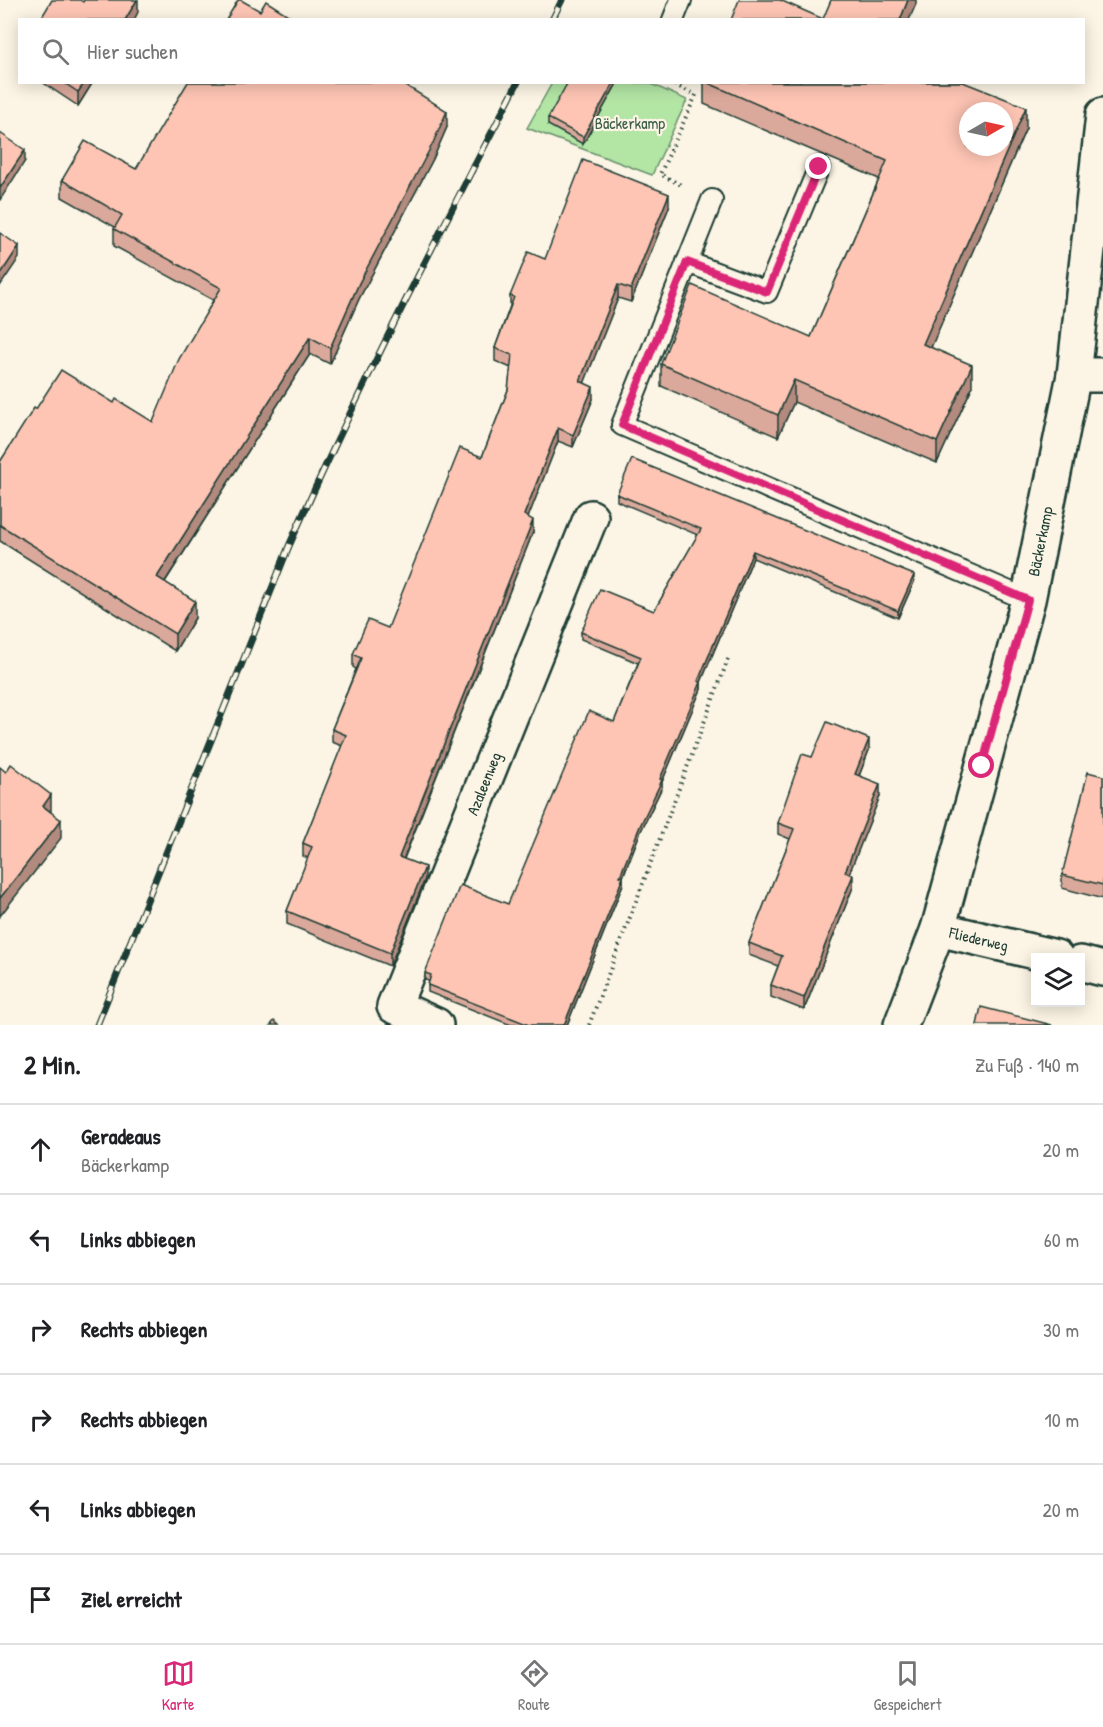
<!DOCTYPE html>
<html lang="de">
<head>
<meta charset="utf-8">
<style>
	:root { --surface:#fff; --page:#f6f6f6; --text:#202124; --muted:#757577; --line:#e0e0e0; --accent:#db2777 }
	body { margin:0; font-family:"Patrick Hand",sans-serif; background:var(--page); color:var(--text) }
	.controls { position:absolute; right:18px; bottom:18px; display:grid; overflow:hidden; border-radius:0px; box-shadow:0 3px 15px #0003 }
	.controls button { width:54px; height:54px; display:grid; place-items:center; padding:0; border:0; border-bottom:2px solid var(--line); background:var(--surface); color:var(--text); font:30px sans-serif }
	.compass { position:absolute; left:959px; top:102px; width:54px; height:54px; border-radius:50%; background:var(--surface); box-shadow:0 3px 15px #0003; rotate:81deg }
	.stop { position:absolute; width:18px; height:18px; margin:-14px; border:4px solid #db2777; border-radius:50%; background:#fff }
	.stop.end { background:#db2777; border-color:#fff; box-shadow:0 2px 6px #0008 }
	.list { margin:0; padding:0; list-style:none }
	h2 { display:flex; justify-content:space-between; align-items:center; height:78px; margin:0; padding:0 24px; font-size:26px }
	h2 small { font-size:20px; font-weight:400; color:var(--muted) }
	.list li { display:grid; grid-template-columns:39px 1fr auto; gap:18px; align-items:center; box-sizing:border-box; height:90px; padding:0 24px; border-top:2px solid var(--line) }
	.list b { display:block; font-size:22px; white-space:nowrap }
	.list p { margin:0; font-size:20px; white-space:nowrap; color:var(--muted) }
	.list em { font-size:20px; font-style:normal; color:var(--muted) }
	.icon { flex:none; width:33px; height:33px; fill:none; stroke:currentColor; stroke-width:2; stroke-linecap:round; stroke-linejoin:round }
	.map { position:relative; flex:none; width:1103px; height:1025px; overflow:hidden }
	.search { position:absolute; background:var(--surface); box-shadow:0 3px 15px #0003; left:18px; right:18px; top:18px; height:66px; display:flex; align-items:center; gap:15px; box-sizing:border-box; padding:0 21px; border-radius:0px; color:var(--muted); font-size:22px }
	.sheet { height:618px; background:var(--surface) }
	nav { display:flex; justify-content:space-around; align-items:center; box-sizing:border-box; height:84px; border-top:2px solid var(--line); background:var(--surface); font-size:16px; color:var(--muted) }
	nav a { display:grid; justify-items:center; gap:3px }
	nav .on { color:var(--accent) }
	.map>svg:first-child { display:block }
</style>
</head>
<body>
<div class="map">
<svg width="1103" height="1025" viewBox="0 0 1103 1025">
	<rect width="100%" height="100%" fill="#fcf5e5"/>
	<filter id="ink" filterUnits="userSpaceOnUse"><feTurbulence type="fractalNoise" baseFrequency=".0167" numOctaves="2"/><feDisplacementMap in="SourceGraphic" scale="12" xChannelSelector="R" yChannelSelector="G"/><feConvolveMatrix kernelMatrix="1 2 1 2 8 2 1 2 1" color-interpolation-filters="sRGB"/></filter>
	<g filter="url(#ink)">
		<path fill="#b3e5a5" stroke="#69916c" stroke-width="1.5" d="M552,83H649L687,100L652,175L527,128Z"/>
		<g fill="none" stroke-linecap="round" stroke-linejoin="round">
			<defs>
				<g id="service">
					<path d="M673,20L681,0"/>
					<path d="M712,200L622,425L1028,600"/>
					<path d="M687,262L767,292L819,167"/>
				</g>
				<g id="minor">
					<path d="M1074,375H1103"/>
					<path id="s1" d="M938,929L1056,957"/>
					<path d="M1080,963L1103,969"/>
					<path id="s2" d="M436,1025L394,1006L591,517"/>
					<path id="s3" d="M901,1025L938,929L1028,600L1074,375L1103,115"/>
				</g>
			</defs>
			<use href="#service" stroke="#1f3d34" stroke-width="24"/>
			<use href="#minor" stroke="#1f3d34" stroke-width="38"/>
			<g stroke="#1f3d34" stroke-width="4" stroke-dasharray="1.5 4.5" stroke-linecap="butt">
				<path d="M669,82L696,95L660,174L681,185"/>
				<path d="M589,1025L729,657"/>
			</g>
			<use href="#service" stroke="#fcf5e5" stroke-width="20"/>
			<use href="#minor" stroke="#fcf5e5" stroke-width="33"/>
			<defs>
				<g id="rail">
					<path d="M552,20L562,0"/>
					<path d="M97,1025L289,546C359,388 438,235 518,82"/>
				</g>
			</defs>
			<use href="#rail" stroke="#1f3d34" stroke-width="7"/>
			<use href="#rail" stroke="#fcf5e5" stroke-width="4.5" stroke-dasharray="14" stroke-linecap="butt"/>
		</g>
		<g fill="#daa99b" stroke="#1f3d34" stroke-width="1.5">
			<path d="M42,82H93L78,106Z"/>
			<path d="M616,82V85L583,144L548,125V118Z"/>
			<path d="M704,82H963L1026,128L931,347L972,387L937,463L794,402L778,437L661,386V364L811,337L879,179L704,104Z"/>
			<path d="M447,127L433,159L359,299L330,364L310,354L165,582L195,618L175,651L0,541V462L36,409L114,403L153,422L213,300L114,246V229L115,227L62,197V180L136,169Z"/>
			<path d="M669,207L631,302L618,298L584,383L593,399L573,447L558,441L528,517L533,532L404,859L425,879L390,966L287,924V911L308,858L303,856V843L342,746L332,742V729L356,669L353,667V654L388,628L482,457L508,390L511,368L495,361V348L510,306V296L545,259Z"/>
			<path d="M617,494L914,582L898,618L753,558L701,682V689L662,782V787L640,833L623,877V884L616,902L567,1025H511L428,992V985L429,981L425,980V973L508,904L614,722L638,663L581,639V632L654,611L698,535L617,501Z"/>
			<path d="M869,750L859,776L880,796L849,873L853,887L804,1010L771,997V985L778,966L749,955V943L790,839L778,834V823Z"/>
			<path d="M1103,776V899L1062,888V875Z"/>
		</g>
		<g fill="#b28a7e" stroke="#1f3d34" stroke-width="1.5">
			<path d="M137,0H138V12L134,20H125Z"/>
			<path d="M908,0H916V4L909,20H900Z"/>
			<path d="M85,82H93L78,106V92Z"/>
			<path d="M614,82H616V85L583,144V137Z"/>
			<path d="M1026,107V128L923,366V344Z"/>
			<path d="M447,111V127L433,159L359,299L330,364V348L359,283Z"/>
			<path d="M25,150V161L0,200V188Z"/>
			<path d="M669,194V207L631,302V289Z"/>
			<path d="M19,246V258L0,286V275Z"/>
			<path d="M618,285V298L580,394V381Z"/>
			<path d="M310,337V354L157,594V577Z"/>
			<path d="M972,365V387L937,463V442Z"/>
			<path d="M794,380V402L778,437V415Z"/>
			<path d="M593,387V399L573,447V435Z"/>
			<path d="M558,428V441L524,528V515Z"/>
			<path d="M533,520V532L399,870V857Z"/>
			<path d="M753,551V558L701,682V689L662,782V787L640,833L620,883V876L640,826L660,779L698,681Z"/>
			<path d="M914,575V582L898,618V611Z"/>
			<path d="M195,601V618L175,651V634Z"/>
			<path d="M869,739V750L855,786V774Z"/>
			<path d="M880,784V796L845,884V872Z"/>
			<path d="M51,795V812L43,806Z"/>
			<path d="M61,820V838L0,916V898Z"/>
			<path d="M425,867V879L390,966V953Z"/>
			<path d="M853,875V887L804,1010V998Z"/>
			<path d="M623,877V884L567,1025H564Z"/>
		</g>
		<g fill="#fec5b4" stroke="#1f3d34" stroke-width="1.5" fill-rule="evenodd">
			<path d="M52,0H80L83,2L84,0H137L125,20H40Z"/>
			<path d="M238,0H241L260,11L266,1L296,20H226Z"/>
			<path d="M739,0H780L823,19L831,0H908L900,20H731Z"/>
			<path d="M63,82H85L78,92Z"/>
			<path d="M188,82H400L447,111L433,143L359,283L330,348L310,337L157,577L195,601L175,634L0,525V462L34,408L36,409L61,370L114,403L116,399L153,422L179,359L221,288L114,229L122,215L62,180L85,141L136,169Z"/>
			<path d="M568,82H614L583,137L548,118Z"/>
			<path d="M706,82H963L1026,107L923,344L972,365L937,442L794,380L778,415L661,364L692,285L811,337L887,161ZM968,111H1004V147H968Z"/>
			<path d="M0,133L25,150L0,188Z"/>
			<path d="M583,160L669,194L631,289L618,285L580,381L593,387L573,435L558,428L524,515L533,520L399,857L425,867L390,953L287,911L312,847L303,843L346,735L332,729L361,658L353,654L368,620L388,628L460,448L482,457L508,390L512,355L495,348L514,297L510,296L528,252L545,259Z"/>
			<path d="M0,233L19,246L0,275Z"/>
			<path d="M632,459L914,575L898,611L753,551L698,681L701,682L660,779L662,780L640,826L620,876L623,877L616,895L564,1025H529L428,985L431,975L425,973L460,885L508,904L589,711L614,722L641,657L581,632L600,589L654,611L701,529L617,494Z"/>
			<path d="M827,722L869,739L855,774L880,784L845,872L853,875L804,998L771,985L782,956L749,943L794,829L778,823L802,754L812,757Z"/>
			<path d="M11,764L51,795L43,806L61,820L0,898V767L6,772Z"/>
			<path d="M1088,772L1103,776V885L1062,875Z"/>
			<path d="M981,1007L1052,1025H977Z"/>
			<path d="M274,1021L279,1025H271Z"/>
		</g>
	</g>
	<g fill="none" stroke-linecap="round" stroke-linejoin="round" filter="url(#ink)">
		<path stroke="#db2777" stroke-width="8" d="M819,167L767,292L687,262L622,425L1028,600L982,766"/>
	</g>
	<g text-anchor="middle" stroke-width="4.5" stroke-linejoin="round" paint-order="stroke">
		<g font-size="16" fill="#3d5f4b" stroke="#fcf5e5">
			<text x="630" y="129">Bäckerkamp</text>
		</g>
		<g font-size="16" fill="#1f3d34" stroke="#fcf5e5">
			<text dy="6" stroke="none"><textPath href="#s3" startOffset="504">Bäckerkamp</textPath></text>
			<text dy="6" stroke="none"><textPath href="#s2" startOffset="286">Azaleenweg</textPath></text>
			<text dy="6" stroke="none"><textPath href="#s1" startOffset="42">Fliederweg</textPath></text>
		</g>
	</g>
</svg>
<div class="controls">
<button><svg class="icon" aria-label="layers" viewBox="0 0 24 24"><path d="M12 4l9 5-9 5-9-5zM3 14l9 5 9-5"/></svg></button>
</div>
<svg class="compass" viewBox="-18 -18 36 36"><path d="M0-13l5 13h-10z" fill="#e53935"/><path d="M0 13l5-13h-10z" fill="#757577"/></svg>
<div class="stop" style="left:982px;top:766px"></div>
<div class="stop end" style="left:819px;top:167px"></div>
<div class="search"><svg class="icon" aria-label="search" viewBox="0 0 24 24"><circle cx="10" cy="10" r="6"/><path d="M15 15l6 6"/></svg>Hier suchen</div>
</div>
<section class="sheet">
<h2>2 Min.<small>Zu Fuß · 140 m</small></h2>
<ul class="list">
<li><svg class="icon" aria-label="ahead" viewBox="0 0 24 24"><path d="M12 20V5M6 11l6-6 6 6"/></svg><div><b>Geradeaus</b><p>Bäckerkamp</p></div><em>20 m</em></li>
<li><svg class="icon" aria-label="left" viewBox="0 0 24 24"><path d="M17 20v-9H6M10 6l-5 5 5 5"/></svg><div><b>Links abbiegen</b></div><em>60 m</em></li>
<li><svg class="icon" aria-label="right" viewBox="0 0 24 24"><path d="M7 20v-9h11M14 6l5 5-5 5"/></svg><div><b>Rechts abbiegen</b></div><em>30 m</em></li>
<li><svg class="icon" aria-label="right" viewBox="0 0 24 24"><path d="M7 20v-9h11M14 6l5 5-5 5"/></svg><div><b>Rechts abbiegen</b></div><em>10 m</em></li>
<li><svg class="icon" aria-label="left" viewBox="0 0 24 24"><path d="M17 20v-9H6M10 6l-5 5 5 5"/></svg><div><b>Links abbiegen</b></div><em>20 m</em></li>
<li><svg class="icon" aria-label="arrive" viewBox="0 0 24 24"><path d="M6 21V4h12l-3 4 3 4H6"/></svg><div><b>Ziel erreicht</b></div></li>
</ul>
</section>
<nav>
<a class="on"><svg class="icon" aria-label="map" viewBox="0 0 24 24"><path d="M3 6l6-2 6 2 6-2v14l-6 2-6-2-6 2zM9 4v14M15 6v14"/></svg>Karte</a>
<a><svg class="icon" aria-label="directions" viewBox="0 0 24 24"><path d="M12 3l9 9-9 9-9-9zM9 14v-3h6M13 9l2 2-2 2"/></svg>Route</a>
<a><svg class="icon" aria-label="saved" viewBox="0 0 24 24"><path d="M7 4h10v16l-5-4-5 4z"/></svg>Gespeichert</a>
</nav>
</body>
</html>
